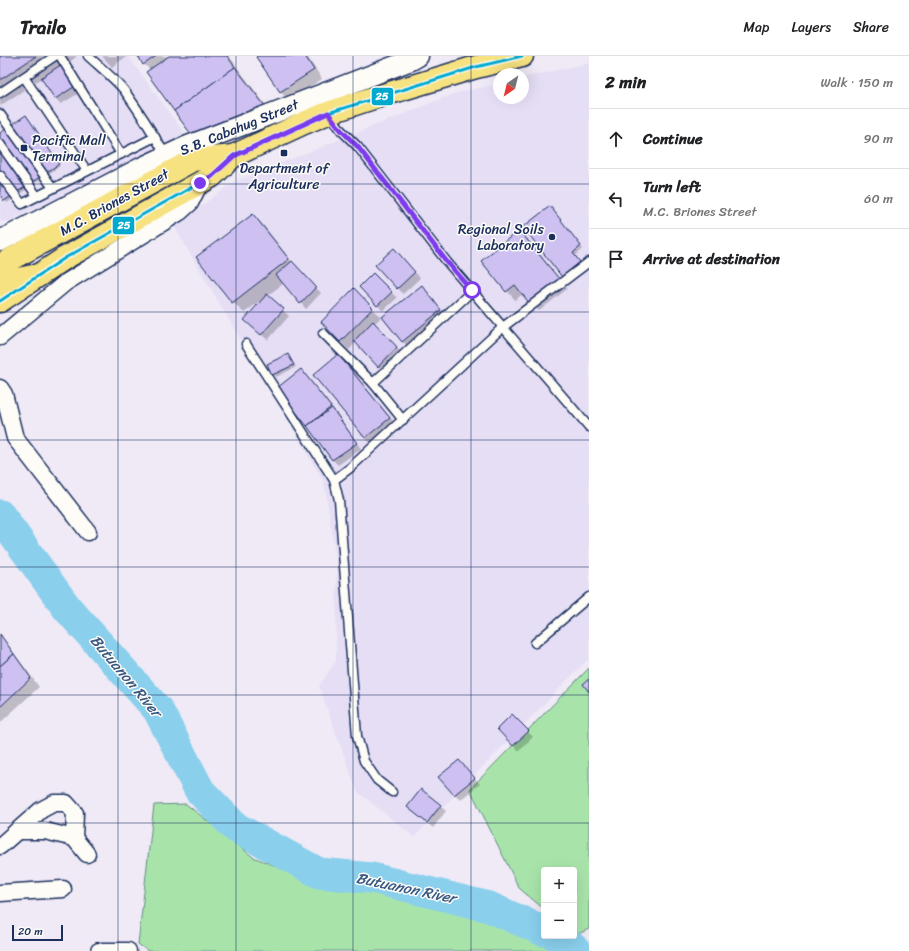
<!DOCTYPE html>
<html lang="en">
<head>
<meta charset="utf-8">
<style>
	:root { --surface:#fff; --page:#f6f6f6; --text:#202124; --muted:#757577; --line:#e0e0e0 }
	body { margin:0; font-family:Sriracha,sans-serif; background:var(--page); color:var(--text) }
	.controls { position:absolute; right:12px; bottom:12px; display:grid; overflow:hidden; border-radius:4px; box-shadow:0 4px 16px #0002 }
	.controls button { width:36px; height:36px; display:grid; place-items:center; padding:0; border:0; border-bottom:1px solid var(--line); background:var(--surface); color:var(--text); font:20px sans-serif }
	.compass { position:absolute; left:493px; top:12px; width:36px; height:36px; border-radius:50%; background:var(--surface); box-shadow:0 4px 16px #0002; rotate:215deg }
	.scale { position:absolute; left:12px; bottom:10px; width:51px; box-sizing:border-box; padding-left:4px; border:2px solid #1b2f5e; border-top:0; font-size:11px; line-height:14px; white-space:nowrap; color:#1b2f5e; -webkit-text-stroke:3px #fdfcf7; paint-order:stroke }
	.stop { position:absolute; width:12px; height:12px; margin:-9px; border:3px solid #7c3aed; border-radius:50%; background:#fff }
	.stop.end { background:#7c3aed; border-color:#fff; box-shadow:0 1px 4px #0008 }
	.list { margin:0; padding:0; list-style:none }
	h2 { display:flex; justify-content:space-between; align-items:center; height:52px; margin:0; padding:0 16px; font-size:17px }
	h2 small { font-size:13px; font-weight:400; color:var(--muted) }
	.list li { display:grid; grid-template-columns:26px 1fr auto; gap:12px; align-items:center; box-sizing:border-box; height:60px; padding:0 16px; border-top:1px solid var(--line) }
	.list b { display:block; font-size:15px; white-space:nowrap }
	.list p { margin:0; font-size:13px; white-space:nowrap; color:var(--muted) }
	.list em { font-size:13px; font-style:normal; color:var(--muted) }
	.icon { flex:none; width:22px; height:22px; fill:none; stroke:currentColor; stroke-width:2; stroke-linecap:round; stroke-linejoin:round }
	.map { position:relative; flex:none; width:589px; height:895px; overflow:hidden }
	header { display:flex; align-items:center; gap:24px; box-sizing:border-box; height:56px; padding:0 20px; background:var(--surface); border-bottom:1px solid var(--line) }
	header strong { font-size:19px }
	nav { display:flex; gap:22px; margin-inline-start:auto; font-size:14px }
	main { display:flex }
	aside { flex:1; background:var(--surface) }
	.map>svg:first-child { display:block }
</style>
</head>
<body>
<header>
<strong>Trailo</strong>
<nav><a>Map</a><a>Layers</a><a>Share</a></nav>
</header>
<main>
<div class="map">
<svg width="589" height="895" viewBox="0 0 589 895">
	<rect width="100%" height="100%" fill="#efeaf6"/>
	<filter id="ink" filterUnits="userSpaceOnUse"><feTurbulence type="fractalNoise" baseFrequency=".025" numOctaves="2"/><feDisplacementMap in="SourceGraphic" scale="8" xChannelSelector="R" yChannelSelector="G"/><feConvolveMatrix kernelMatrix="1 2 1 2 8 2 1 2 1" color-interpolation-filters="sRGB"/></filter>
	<g filter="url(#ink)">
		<g fill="#e5def5">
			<path d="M0,0H128L187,81L170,87L16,162L8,165L0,166Z"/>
			<path d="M589,7V602L414,781L357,735L319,630L336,605L337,509L324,426L174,170L234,126L456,37L499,28V42H523V22Z"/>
		</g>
		<g fill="#a8e4aa" stroke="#628a84">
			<path d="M589,612V873L576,879L574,877V814H544V853L519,832L470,733Z"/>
			<path d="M186,748L253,801L320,828L376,831L451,848L531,876L556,889L562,895H148L138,888L154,749Z"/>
		</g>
		<g fill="#0003">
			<path d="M0,0H77L64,11L81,36L61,48L56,43L42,22L0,50Z"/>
			<path d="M102,0H127L112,11Z"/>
			<path d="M139,0H229L273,59L150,14L144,8Z"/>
			<path d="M259,0H307L322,23L289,44L280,36Z"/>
			<path d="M28,63L60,110L7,147L0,137V78Z"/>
			<path d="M552,154L583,193L575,200L582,209L565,223L562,220Z"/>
			<path d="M253,159L264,170L292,206L321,237L306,253L284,227L267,240L289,260L268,284L251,270L264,242L244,257L233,246L198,201Z"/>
			<path d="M519,175L528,183L567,233L539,255L523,238L515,244L482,205Z"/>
			<path d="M399,199L420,222L403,238L398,232Z"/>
			<path d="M373,218L397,242L383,255L360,231Z"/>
			<path d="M421,231L449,264L411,294L402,285Z"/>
			<path d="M362,242L381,261L374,268L402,297L384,316L356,286L349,294L340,285Z"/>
			<path d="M288,299L296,311L276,321L268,309Z"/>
			<path d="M338,300L347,308L398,371L374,390L365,382Z"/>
			<path d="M300,314L309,323L339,360L361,393L338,409L333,404L308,369L278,332Z"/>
			<path d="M0,578L39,631L0,667Z"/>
			<path d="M512,660L533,681L519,695L498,673Z"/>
			<path d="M465,711L480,728L460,744L455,738Z"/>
			<path d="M440,750L446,755L433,772L408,751Z"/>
		</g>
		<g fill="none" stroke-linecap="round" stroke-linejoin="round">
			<g stroke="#8acfec" stroke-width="31">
				<path d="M0,459L67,552L158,654L200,735L235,771L319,817L372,822L489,851L544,875"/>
				<path d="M556,880L563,883L576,895"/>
			</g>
		</g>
		<g fill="#cec1f2" stroke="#1b2f5e">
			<path d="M0,0H36L0,24Z"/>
			<path d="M138,0H156L143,9Z"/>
			<path d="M169,0H227L235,11L174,55L146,16Z"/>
			<path d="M257,0H305L314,14L280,36L256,1Z"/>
			<path d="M62,8L77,29L55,43L41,22Z"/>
			<path d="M235,11L265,50L193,81L174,55Z"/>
			<path d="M26,59L59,108L4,145L0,139V77Z"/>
			<path d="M550,150L581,190L573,197L580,206L562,221L523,171Z"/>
			<path d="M253,158L289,203L232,247L196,201Z"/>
			<path d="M519,174L560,224L530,248L515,229L506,236L481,205Z"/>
			<path d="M394,192L415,216L397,233L375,209Z"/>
			<path d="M292,205L316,231L300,248L276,219Z"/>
			<path d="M373,217L392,236L377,250L359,231Z"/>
			<path d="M422,229L441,254L402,286L382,261Z"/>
			<path d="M354,232L373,252L340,286L321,266Z"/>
			<path d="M267,238L284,253L261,279L244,264Z"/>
			<path d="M373,265L397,291L378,311L354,285Z"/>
			<path d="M288,298L294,309L272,319L267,308Z"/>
			<path d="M338,298L390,362L365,382L313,319Z"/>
			<path d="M301,313L331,351L307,370L277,332Z"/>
			<path d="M332,352L357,387L332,404L307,370Z"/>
			<path d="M0,578L14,598L0,610Z"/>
			<path d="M14,598L31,622L0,651V610Z"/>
			<path d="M589,623V636L583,628Z"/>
			<path d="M512,658L529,675L513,690L497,673Z"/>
			<path d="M459,704L475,722L454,739L438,721Z"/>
			<path d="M421,733L441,749L427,767L407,751Z"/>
		</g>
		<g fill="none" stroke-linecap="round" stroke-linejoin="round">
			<defs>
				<g id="service">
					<path d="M60,0L121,98"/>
					<path d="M88,0C100,11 114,22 124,34C139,55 153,77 166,100"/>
					<path d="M24,21L87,115"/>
					<path d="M0,37L55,0"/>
					<path d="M329,57L341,74L358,91L447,206L589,371"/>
					<path d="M0,58L53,132"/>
					<path d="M0,88L37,140"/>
					<path d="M0,119L22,148L155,81"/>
					<path d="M323,277L373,327L403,364"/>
					<path d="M246,288L334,424"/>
					<path d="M373,327L472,235"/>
					<path d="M535,587L589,541"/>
					<path d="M392,736L377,724L364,705L357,680L339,444L334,424L350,412L503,271L589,206"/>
				</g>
				<g id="minor">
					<path d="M0,281L65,227L180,156L190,147L200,127"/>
					<path d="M0,332L4,338L15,382L88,476"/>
					<path d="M17,775H45L74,782L87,798"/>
					<path d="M0,790L41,754L54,747H66L75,757L74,782"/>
					<path d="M0,837L63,833"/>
					<path d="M99,895H128"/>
				</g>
				<path id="tertiary" d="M0,185L143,111L188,90L411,4L418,0"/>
				<g id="primary">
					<path d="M0,209L193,104L233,100"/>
					<path d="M0,225L13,224L33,220"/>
					<path d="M0,245L65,202L212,120L233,100L304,67L328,57L373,42L476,11L522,0"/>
				</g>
			</defs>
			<use href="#service" stroke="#1b2f5e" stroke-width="11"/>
			<use href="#minor" stroke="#1b2f5e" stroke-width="19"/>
			<use href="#tertiary" stroke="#1b2f5e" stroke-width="23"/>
			<use href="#primary" stroke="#1b2f5e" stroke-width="25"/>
			<use href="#service" stroke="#fdfcf7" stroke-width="8"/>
			<use href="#minor" stroke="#fdfcf7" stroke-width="16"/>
			<use href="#tertiary" stroke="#fdfcf7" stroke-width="20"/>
			<use href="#primary" stroke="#f7e281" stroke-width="22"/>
			<defs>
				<path id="bus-1" d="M0,245L65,202L212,120L233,100L328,57L476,11L522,0"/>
			</defs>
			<use href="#bus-1" stroke="#fdfcf7" stroke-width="6"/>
			<use href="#bus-1" stroke="#00a9ce" stroke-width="3"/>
		</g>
	</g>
	<g fill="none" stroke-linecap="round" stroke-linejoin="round" filter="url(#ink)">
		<path stroke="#7c3aed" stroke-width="5" d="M200,127L212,120L234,100L328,57L341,74L358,91L447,206L472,234"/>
	</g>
	<path fill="none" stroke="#1b2f5e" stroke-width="1" stroke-opacity="0.55" d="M118,0V895M236,0V895M353,0V895M471,0V895M0,128H589M0,256H589M0,384H589M0,511H589M0,639H589M0,767H589"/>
	<g fill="#1b2f5e" stroke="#fdfcf7" stroke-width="1.5">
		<rect x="20" y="88" width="8" height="8" rx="2"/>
		<rect x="280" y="93" width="8" height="8" rx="2"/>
		<circle cx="552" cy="181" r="4"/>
	</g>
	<g text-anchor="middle" stroke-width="3" stroke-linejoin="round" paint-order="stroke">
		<g font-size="14" fill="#1b2f5e" stroke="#fdfcf7">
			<text transform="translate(239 71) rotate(-22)" y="5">S.B. Cabahug Street</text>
			<text transform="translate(114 146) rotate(-29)" y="5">M.C. Briones Street</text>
		</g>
		<g font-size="14" fill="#1b2f5e" stroke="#fdfcf7" text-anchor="start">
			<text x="32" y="89">Pacific Mall<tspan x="32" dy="16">Terminal</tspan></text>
			<text x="284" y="117" text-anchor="middle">Department of<tspan x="284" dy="16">Agriculture</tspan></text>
			<text x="544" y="178" text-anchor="end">Regional Soils<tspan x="544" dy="16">Laboratory</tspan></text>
		</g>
		<g font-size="15" font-style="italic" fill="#375782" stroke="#fdfcf7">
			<text transform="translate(126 620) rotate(50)" y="5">Butuanon River</text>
			<text transform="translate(406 832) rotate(12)" y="5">Butuanon River</text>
		</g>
	</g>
	<g stroke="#fdfcf7" stroke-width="1.5">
		<rect x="371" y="31" width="23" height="19" rx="4" fill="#00a9ce"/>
		<rect x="112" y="160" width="23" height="19" rx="4" fill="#00a9ce"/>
	</g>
	<g font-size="11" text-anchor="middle" font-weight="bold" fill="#fff">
		<text x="382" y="44">25</text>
		<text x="124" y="173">25</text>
	</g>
</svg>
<div class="controls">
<button>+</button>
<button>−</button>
</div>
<svg class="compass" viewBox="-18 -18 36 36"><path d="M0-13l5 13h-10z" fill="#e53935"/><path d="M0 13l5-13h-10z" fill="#757577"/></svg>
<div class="scale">20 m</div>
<div class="stop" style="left:472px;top:234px"></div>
<div class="stop end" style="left:200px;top:127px"></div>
</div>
<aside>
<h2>2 min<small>Walk · 150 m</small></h2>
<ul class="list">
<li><svg class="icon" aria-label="ahead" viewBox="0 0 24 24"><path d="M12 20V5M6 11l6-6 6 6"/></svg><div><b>Continue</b></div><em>90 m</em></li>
<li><svg class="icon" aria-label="left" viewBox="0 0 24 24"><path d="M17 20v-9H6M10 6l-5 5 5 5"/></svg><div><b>Turn left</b><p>M.C. Briones Street</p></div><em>60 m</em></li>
<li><svg class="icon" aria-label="arrive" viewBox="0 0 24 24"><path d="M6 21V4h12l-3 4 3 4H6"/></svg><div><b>Arrive at destination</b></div></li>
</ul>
</aside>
</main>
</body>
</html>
